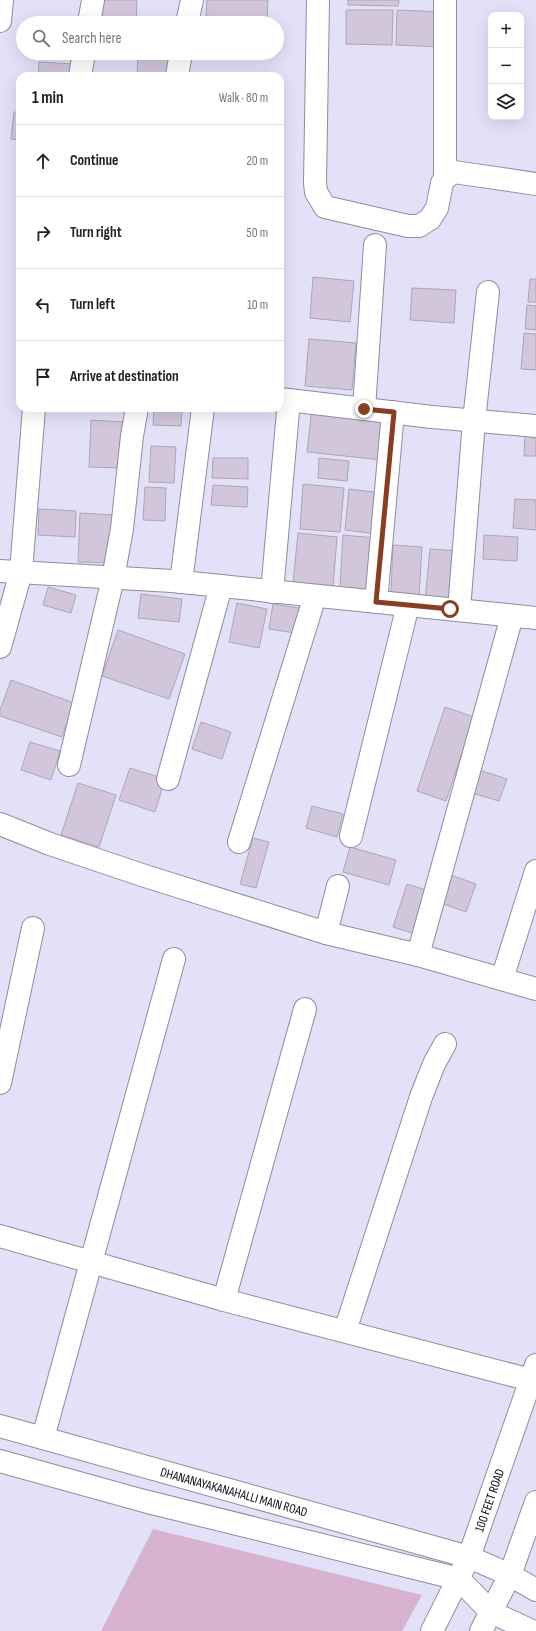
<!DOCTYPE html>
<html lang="en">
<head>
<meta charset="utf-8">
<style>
	:root { --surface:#fff; --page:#f6f6f6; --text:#222; --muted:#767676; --line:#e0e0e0 }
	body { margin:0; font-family:"Sofia Sans Condensed",sans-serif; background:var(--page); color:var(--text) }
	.controls { position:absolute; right:12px; top:12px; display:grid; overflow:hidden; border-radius:8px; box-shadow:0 4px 16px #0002 }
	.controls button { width:36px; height:36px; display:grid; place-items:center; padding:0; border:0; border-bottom:1px solid var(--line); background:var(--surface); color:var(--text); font:20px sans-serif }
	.stop { position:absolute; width:12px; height:12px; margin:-9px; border:3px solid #873e22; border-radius:50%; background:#fff }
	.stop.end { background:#873e22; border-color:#fff; box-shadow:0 1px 4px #0008 }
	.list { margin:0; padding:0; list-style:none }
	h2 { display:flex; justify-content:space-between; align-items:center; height:52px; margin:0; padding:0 16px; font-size:17px }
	h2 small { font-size:13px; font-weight:400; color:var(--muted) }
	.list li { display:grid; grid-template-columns:26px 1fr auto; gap:12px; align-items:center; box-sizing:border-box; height:72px; padding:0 16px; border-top:1px solid var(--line) }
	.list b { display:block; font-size:15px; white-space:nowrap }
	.list em { font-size:13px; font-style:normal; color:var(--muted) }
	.icon { flex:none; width:22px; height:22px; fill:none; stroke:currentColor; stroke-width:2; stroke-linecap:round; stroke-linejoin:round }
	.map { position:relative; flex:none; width:536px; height:1631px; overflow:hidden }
	.search { position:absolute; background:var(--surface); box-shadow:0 4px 16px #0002; left:16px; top:16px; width:268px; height:44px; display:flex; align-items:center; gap:10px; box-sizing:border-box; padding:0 14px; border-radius:22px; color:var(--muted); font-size:15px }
	.panel { position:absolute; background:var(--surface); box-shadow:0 4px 16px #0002; left:16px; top:72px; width:268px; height:340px; border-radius:12px }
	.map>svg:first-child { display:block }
</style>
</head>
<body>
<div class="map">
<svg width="536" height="1631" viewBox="0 0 536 1631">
	<rect width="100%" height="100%" fill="#e2e1f8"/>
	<path fill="#d7b3cf" d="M153,1529L422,1595L402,1631H101Z"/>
	<g fill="#d2c6db" stroke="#afa4b8">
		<path d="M103,0H137L136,23H102Z"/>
		<path d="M207,0H268L267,20L206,16Z"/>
		<path d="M348,0H399L398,6L348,5Z"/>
		<path d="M346,10H393L392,45L346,44Z"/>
		<path d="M397,10L444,12L443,47L396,45Z"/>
		<path d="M204,21L247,23H204Z"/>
		<path d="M40,53H75V59L40,56Z"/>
		<path d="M138,53H175L174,76H137Z"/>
		<path d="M39,62L74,64L73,76H38Z"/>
		<path d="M14,112H20V140L11,139Z"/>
		<path d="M313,277L354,281L350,322L310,318Z"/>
		<path d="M530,279H536V302H528Z"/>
		<path d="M412,288L456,290L454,323L410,320Z"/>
		<path d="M527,305L536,306V330L525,329Z"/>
		<path d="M524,333L536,334V370L521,369Z"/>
		<path d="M309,339L356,343L352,390L305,386Z"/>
		<path d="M312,407L387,415L382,460L307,452Z"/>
		<path d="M154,408H182L181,426L153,425Z"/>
		<path d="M91,420L124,422L122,468L89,467Z"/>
		<path d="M525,429H536V456H524Z"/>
		<path d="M151,446L176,447L174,483L149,482Z"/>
		<path d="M213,458H248V479L212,478Z"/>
		<path d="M319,458L349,461L347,481L318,478Z"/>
		<path d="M303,484L344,488L340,532L300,529Z"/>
		<path d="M213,485L248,487L247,507L211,505Z"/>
		<path d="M145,487L166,488L165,521L143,520Z"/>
		<path d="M349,489L383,493L378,534L345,530Z"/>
		<path d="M515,499L536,500V530L513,528Z"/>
		<path d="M39,509L76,511L75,537L38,535Z"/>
		<path d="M80,513L113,515L111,563L78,562Z"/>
		<path d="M298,533L337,537L333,587L293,583Z"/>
		<path d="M343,535L376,538L372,590L340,587Z"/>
		<path d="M484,535L518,537L517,561L483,559Z"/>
		<path d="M393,545L422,547L419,595L391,593Z"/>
		<path d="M430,549L459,551L455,603L425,600Z"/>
		<path d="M48,587L76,595L71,613L43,605Z"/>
		<path d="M141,594L182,599L179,622L138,618Z"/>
		<path d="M237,603L267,609L259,648L229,642Z"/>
		<path d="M273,604L305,609L301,634L269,629Z"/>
		<path d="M118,630L185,654L169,699L102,676Z"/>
		<path d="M11,680L74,703L62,737L0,716V710Z"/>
		<path d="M445,707L474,717L446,801L417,791Z"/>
		<path d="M201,722L231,732L222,759L192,749Z"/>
		<path d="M30,742L60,751L51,780L21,770Z"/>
		<path d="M130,768L165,779L155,812L119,800Z"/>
		<path d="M479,770L507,779L499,801L472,793Z"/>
		<path d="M78,783L116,795L99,847L61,835Z"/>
		<path d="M312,806L343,814L337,837L306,828Z"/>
		<path d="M253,838L269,842L256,888L240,884Z"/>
		<path d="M350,847L396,860L389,885L343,872Z"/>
		<path d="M448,874L476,884L466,912L438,902Z"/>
		<path d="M407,884L429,891L415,934L393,927Z"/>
	</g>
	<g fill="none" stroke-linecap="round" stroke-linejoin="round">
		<defs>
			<g id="minor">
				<path d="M318,0L315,183L316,192L325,207L408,226H419L430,219L437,208L442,183L445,178L454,172L536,184"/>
				<path d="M445,0V178"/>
				<path d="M0,21L2,0"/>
				<path d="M89,23L93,0"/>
				<path d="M187,23L192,0"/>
				<path d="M80,76L84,53"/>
				<path d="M177,76L181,53"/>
				<path d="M280,399L432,417L536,426"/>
				<path d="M364,409L375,245"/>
				<path d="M181,582L203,408"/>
				<path d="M272,592L289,400"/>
				<path d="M376,602L393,412"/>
				<path d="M459,610L474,421L488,292"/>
				<path d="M0,647L21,572L34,408"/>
				<path d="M69,765L113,578L122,529L132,436L137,408"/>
				<path d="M168,779L221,586"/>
				<path d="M0,824L50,844L142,875L326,933L418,955L536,989"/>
				<path d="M351,836L408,605"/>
				<path d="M239,842L315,596"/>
				<path d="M326,933L338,886"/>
				<path d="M418,955L512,616"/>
				<path d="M502,979L536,871"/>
				<path d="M0,1083L33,928"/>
				<path d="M0,1236L224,1300L531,1380"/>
				<path d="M224,1300L305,1009"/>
				<path d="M345,1331L421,1097L434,1064L445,1044"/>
				<path d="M43,1438L174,959"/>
			</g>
			<g id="tertiary">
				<path d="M0,571L172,581L536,618"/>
				<path id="s1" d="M0,1426L469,1557"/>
				<path d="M0,1461L144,1501L459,1579"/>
			</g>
			<g id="secondary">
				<path d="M469,1557L510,1575L536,1590"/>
				<path d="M459,1579L491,1612L532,1631"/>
				<path id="s2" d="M432,1631L469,1557L536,1365"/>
				<path d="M481,1631L510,1575L536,1502"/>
			</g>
		</defs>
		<use href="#minor" stroke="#8d8ca1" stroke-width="24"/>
		<use href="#tertiary" stroke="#8d8ca1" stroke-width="24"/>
		<use href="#secondary" stroke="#8d8ca1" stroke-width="24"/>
		<use href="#minor" stroke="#fff" stroke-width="22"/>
		<use href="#tertiary" stroke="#fff" stroke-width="22"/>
		<use href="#secondary" stroke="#fff" stroke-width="22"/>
	</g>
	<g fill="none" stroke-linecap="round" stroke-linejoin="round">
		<path stroke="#873e22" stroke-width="5" d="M364,409L394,412L376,602L450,609"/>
	</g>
	<g text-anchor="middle" stroke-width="3" stroke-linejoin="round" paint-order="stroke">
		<g font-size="13" fill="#0c0b13" stroke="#fff">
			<text dy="5" stroke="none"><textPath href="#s1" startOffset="243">DHANANAYAKANAHALLI MAIN ROAD</textPath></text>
			<text dy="5" stroke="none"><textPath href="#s2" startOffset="143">100 FEET ROAD</textPath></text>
		</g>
	</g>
</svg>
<div class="controls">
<button>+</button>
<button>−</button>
<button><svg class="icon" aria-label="layers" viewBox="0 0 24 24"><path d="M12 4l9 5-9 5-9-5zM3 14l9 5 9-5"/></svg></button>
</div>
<div class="stop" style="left:450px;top:609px"></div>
<div class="stop end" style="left:364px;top:409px"></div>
<div class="search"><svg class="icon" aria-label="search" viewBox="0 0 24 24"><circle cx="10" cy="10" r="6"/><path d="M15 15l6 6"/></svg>Search here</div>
<section class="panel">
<h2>1 min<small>Walk · 80 m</small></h2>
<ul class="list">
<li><svg class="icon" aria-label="ahead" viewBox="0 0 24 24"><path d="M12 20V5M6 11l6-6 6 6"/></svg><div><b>Continue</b></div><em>20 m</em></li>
<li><svg class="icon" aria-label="right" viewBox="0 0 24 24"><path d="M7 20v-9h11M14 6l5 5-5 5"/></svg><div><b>Turn right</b></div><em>50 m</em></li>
<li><svg class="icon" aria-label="left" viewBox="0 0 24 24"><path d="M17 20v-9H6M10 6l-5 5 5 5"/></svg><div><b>Turn left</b></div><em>10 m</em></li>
<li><svg class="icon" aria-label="arrive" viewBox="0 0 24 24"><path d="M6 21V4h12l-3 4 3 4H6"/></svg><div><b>Arrive at destination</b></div></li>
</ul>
</section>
</div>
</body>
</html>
